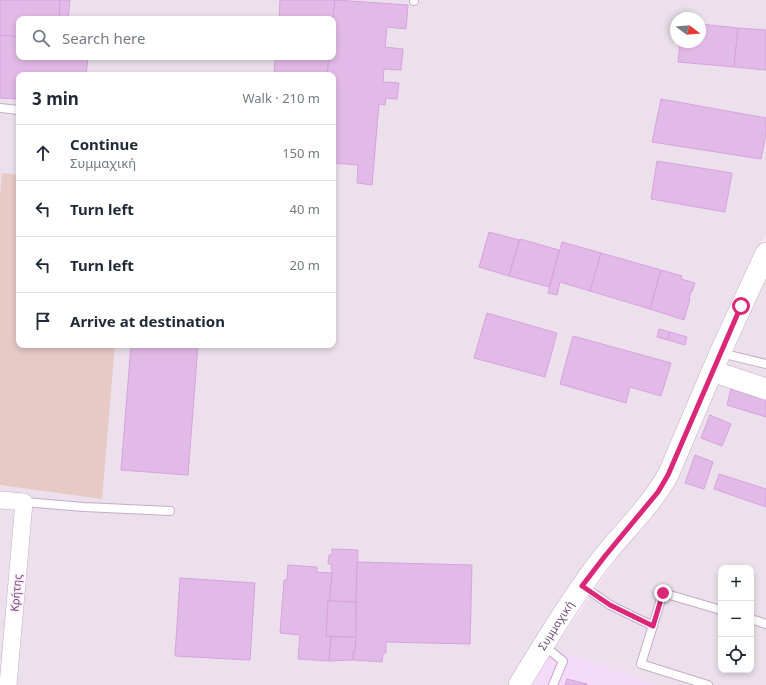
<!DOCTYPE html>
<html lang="en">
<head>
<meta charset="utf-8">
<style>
	:root { --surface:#fff; --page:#f6f6f7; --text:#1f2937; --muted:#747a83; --line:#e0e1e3 }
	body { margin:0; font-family:"Noto Sans",sans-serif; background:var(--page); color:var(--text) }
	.controls { position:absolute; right:12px; bottom:12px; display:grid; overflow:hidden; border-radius:8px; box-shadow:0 2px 6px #0003 }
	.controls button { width:36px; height:36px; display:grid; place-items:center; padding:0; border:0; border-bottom:1px solid var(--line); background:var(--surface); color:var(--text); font:20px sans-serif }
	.compass { position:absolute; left:670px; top:12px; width:36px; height:36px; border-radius:50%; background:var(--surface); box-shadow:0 2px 6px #0003; rotate:106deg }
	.stop { position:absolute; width:12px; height:12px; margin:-9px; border:3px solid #db2777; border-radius:50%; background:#fff }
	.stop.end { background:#db2777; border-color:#fff; box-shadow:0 1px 4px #0008 }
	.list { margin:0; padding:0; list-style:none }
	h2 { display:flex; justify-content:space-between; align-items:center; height:52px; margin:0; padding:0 16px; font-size:17px }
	h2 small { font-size:13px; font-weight:400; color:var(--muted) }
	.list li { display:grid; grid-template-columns:26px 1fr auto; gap:12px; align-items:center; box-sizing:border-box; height:56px; padding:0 16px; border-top:1px solid var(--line) }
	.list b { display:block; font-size:15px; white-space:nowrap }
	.list p { margin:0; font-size:13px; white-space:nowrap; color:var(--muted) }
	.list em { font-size:13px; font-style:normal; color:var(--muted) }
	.icon { flex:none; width:22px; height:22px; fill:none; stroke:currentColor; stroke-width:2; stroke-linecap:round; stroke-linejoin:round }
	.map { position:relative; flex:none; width:766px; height:685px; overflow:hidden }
	.search { position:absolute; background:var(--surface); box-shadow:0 2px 6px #0003; left:16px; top:16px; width:320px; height:44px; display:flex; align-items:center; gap:10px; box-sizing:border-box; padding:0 14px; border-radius:8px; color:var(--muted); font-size:15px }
	.panel { position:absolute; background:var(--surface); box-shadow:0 2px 6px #0003; left:16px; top:72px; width:320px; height:276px; border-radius:8px }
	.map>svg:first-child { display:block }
</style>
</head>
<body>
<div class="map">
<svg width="766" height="685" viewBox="0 0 766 685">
	<rect width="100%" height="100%" fill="#fae7f8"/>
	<path fill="#f4dbfa" d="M554,649L658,685H532Z"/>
	<g fill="#ebe0eb" fill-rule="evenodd">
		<path d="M0,0H766V234L731,303L656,482L512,685H0ZM676,18H700V42H676ZM19,19H333V57H19ZM19,75H333V345H19Z"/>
		<path d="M766,276V685H658L554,649L610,568L666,494ZM721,568H751V670H721Z"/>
	</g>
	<path fill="#e7c9c6" d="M2,173L19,175V345H115L102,499L0,485V195Z"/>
	<g fill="#e2bae7" stroke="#d8a2df">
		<path d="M0,0H60L59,19H19V37L0,35Z"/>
		<path d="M60,0H70L68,19H59Z"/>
		<path d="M280,0H335L333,19H279Z"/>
		<path d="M335,0L408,5L406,29L387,27L385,47L403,49L401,70L384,69L383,82L399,83L397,99L386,98L385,105L379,104L372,185L357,183L358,165L333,163V75H327L329,57H333V19Z"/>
		<path d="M700,24L738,28L734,67L678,62L680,42H700Z"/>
		<path d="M738,28L766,30V70L734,67Z"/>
		<path d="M0,35L19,37V57H88L86,75H19V99L0,98Z"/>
		<path d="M275,57H329L327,75H274Z"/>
		<path d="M661,99L766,118V133L761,159L652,142Z"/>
		<path d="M657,161L732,173L725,212L651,199Z"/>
		<path d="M489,232L519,240L509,276L479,267Z"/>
		<path d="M520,239L559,250L549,287L509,276Z"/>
		<path d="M562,242L601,253L590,291L560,282L557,295L548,293Z"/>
		<path d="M601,253L661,270L650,309L590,291Z"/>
		<path d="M661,270L682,276L681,279L695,283L692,292L691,291L689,299H690L684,320L650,309Z"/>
		<path d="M487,313L557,333L545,377L474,358Z"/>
		<path d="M659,329L670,332L668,340L657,337Z"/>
		<path d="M670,332L687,337L685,345L668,340Z"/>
		<path d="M573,336L671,363L661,396L630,387L626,403L560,384Z"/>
		<path d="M131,345H198L188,475L121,470Z"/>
		<path d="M731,389L766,400V417L727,405Z"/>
		<path d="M710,415L731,424L722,446L701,438Z"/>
		<path d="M695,455L713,462L704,489L685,483Z"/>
		<path d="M719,474L766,489V507L714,489Z"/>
		<path d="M332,549L358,550L356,602L329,601L332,573L331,564H328L329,555H332Z"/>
		<path d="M357,562L472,565L470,644L386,642V653H383L382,662L353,660V651H355Z"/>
		<path d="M288,565L317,567V572L332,573L326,636L331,637L329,661L298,659L300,635L280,633L284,580H287Z"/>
		<path d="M180,578L255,583L250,660L175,656Z"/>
		<path d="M328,601L356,602V637L326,636Z"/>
		<path d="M331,637H356L355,651H353V660L329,661Z"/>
		<path d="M567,679L587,684V685H565Z"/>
	</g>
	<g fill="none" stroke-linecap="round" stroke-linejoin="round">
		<defs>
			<g id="service">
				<path d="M414,1V0"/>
				<path d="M0,108L19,110"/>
				<path d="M721,353L766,364"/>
				<path d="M24,502L84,507L170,511"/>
				<path d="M583,586L610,605L653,626"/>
				<path d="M751,619L766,624"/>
				<path d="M543,645L563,661L553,685"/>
				<path d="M708,685L641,664L663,593L721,610"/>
			</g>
			<path id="minor" d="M0,500L24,502L8,685"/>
			<g id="tertiary">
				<path d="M712,371L766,389"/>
				<path id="s1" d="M519,685C546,641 572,597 604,556C626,529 651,505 668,475L720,353L766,253"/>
			</g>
		</defs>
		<use href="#service" stroke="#c7abc8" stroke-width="10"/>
		<use href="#minor" stroke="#c7abc8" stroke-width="18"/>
		<use href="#tertiary" stroke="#c7abc8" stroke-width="22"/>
		<use href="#service" stroke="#fff" stroke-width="8"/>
		<use href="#minor" stroke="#fff" stroke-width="17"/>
		<use href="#tertiary" stroke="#fff" stroke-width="21"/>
	</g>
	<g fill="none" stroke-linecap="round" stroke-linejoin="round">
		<path stroke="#db2777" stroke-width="5" d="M663,593L653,626L610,605L582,586L605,556L658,492L668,475L741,306"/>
	</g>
	<g text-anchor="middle" stroke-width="3" stroke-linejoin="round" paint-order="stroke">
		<g font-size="11" fill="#6d4d72" stroke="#fdedfc">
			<text transform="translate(16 593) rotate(-85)" y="4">Κρήτης</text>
			<text dy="4" stroke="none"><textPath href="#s1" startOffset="70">Συμμαχική</textPath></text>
		</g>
	</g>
</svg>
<div class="controls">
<button>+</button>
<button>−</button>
<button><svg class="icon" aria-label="locate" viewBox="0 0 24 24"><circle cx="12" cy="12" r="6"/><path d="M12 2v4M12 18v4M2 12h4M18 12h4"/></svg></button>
</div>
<svg class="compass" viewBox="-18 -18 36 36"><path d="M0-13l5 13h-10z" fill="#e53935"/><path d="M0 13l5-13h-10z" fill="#747a83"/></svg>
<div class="stop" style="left:741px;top:306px"></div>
<div class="stop end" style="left:663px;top:593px"></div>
<div class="search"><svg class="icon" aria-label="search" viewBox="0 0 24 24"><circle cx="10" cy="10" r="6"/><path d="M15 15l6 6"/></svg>Search here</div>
<section class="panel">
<h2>3 min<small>Walk · 210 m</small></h2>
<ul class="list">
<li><svg class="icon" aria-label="ahead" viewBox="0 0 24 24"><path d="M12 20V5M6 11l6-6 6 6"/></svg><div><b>Continue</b><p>Συμμαχική</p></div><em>150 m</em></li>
<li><svg class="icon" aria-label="left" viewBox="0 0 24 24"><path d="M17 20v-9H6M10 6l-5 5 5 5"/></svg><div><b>Turn left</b></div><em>40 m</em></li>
<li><svg class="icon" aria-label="left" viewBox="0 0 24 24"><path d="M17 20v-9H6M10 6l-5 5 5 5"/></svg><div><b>Turn left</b></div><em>20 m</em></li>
<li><svg class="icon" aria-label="arrive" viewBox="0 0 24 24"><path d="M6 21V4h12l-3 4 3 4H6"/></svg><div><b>Arrive at destination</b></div></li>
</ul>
</section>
</div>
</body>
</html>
